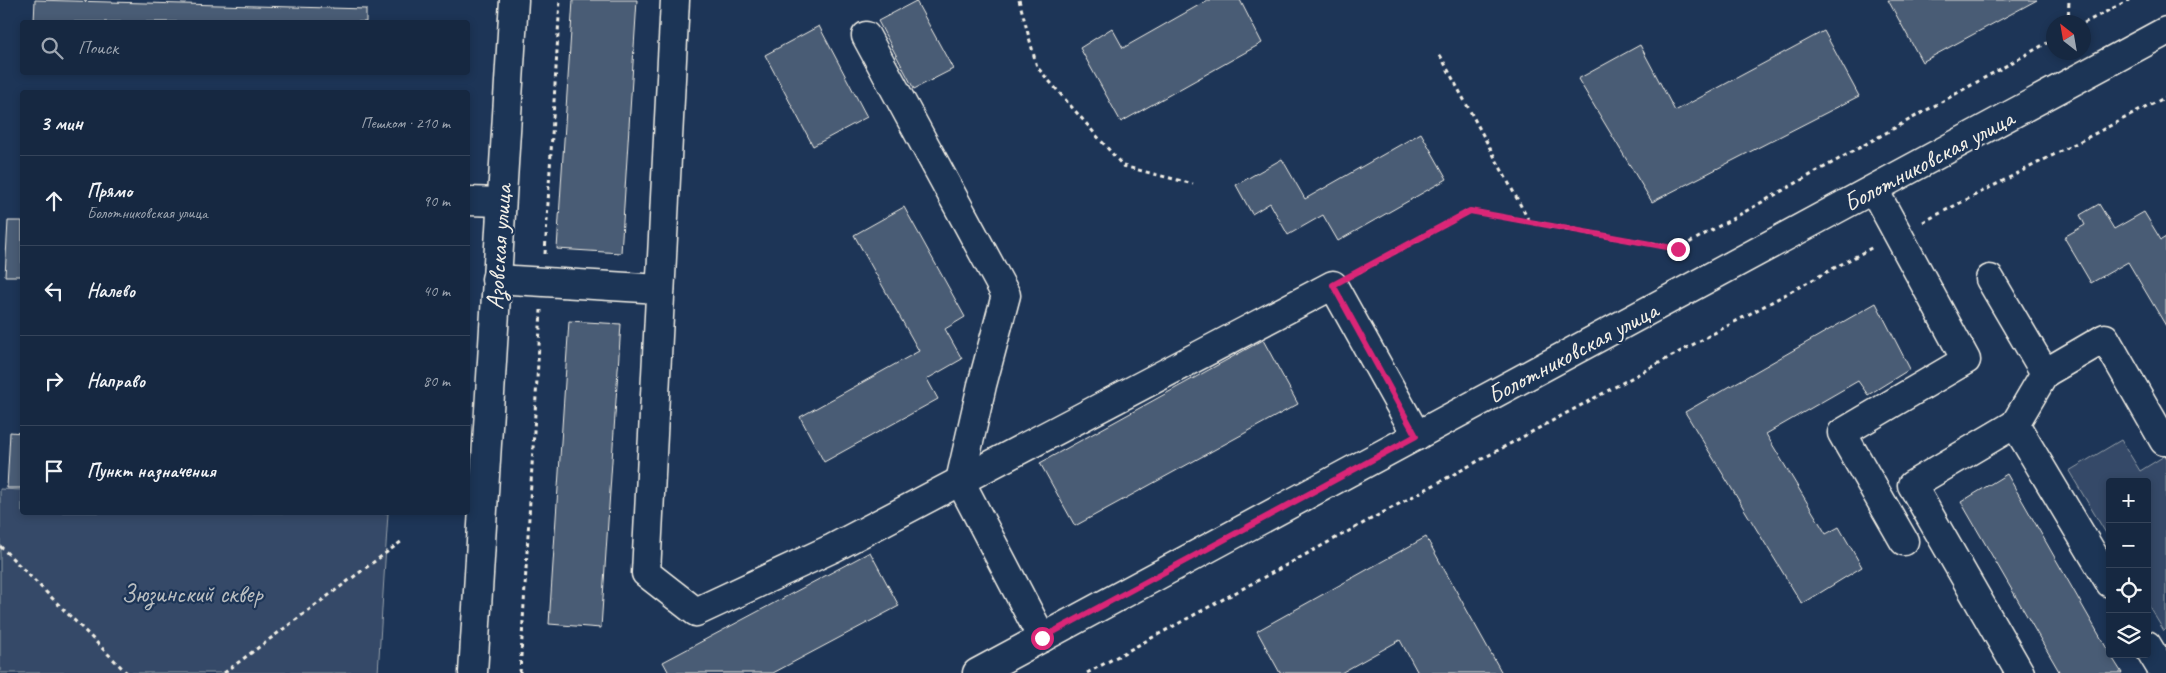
<!DOCTYPE html>
<html lang="ru">
<head>
<meta charset="utf-8">
<style>
	:root { --surface:#162841; --page:#1f3048; --text:#f1f3f6; --muted:#9ea6b1; --line:#35445a }
	body { margin:0; font-family:Caveat,sans-serif; background:var(--page); color:var(--text) }
	.controls { position:absolute; right:15px; bottom:15px; display:grid; overflow:hidden; border-radius:5px; box-shadow:0 2px 8px #0003 }
	.controls button { width:45px; height:45px; display:grid; place-items:center; padding:0; border:0; border-bottom:1px solid var(--line); background:var(--surface); color:var(--text); font:25px sans-serif }
	.compass { position:absolute; left:2046px; top:15px; width:45px; height:45px; border-radius:50%; background:var(--surface); box-shadow:0 2px 8px #0003; rotate:329deg }
	.stop { position:absolute; width:15px; height:15px; margin:-11px; border:4px solid #db2777; border-radius:50%; background:#fff }
	.stop.end { background:#db2777; border-color:#fff; box-shadow:0 1px 5px #0008 }
	.list { margin:0; padding:0; list-style:none }
	h2 { display:flex; justify-content:space-between; align-items:center; height:65px; margin:0; padding:0 20px; font-size:21px }
	h2 small { font-size:16px; font-weight:400; color:var(--muted) }
	.list li { display:grid; grid-template-columns:32px 1fr auto; gap:15px; align-items:center; box-sizing:border-box; height:90px; padding:0 20px; border-top:1px solid var(--line) }
	.list b { display:block; font-size:19px; white-space:nowrap }
	.list p { margin:0; font-size:16px; white-space:nowrap; color:var(--muted) }
	.list em { font-size:16px; font-style:normal; color:var(--muted) }
	.icon { flex:none; width:28px; height:28px; fill:none; stroke:currentColor; stroke-width:2; stroke-linecap:round; stroke-linejoin:round }
	.map { position:relative; flex:none; width:2166px; height:673px; overflow:hidden }
	.search { position:absolute; background:var(--surface); box-shadow:0 2px 8px #0003; left:20px; top:20px; width:450px; height:55px; display:flex; align-items:center; gap:12px; box-sizing:border-box; padding:0 18px; border-radius:5px; color:var(--muted); font-size:19px }
	.panel { position:absolute; background:var(--surface); box-shadow:0 2px 8px #0003; left:20px; top:90px; width:450px; height:425px; border-radius:5px }
	.map>svg:first-child { display:block }
</style>
</head>
<body>
<div class="map">
<svg width="2166" height="673" viewBox="0 0 2166 673">
	<rect width="100%" height="100%" fill="#1d3557"/>
	<filter id="ink" filterUnits="userSpaceOnUse"><feTurbulence type="fractalNoise" baseFrequency=".02" numOctaves="2"/><feDisplacementMap in="SourceGraphic" scale="10" xChannelSelector="R" yChannelSelector="G"/><feConvolveMatrix kernelMatrix="1 2 1 2 8 2 1 2 1" color-interpolation-filters="sRGB"/></filter>
	<g filter="url(#ink)">
		<g fill="#354a67" stroke="#949ea8">
			<path d="M2121,440L2140,471L2166,455V629L2164,631L2147,603V482H2110V540L2069,471Z"/>
			<path d="M0,489L22,490V512L388,513L378,673H0Z"/>
		</g>
		<g fill="#485b74" stroke="#f4f1e8">
			<path d="M35,0L366,9V22H34Z"/>
			<path d="M573,0H637L621,253L557,249Z"/>
			<path d="M1208,0H1240L1262,43L1121,122L1080,48L1112,28L1123,48Z"/>
			<path d="M1888,0H2037L1922,62Z"/>
			<path d="M916,1L953,69L914,89L878,21Z"/>
			<path d="M819,26L867,117L813,146L765,55Z"/>
			<path d="M1824,31L1859,96L1652,202L1578,79L1640,45L1675,111Z"/>
			<path d="M1421,133L1447,179L1338,241L1323,215L1288,235L1270,203L1252,214L1236,185L1282,159L1305,199Z"/>
			<path d="M2099,204L2114,229L2144,212L2161,240L2166,237V326L2128,262L2091,283L2064,237L2085,225L2080,215Z"/>
			<path d="M904,207L965,317L945,329L962,359L927,379L938,399L824,462L800,417L919,351L854,235Z"/>
			<path d="M8,221H22V276H5Z"/>
			<path d="M1876,303L1910,369L1868,395L1858,381L1766,434L1826,534L1839,527L1862,567L1802,604L1685,412Z"/>
			<path d="M569,321L621,324L601,628L549,624Z"/>
			<path d="M1263,340L1298,404L1075,526L1040,463Z"/>
			<path d="M10,432L22,433V488H7Z"/>
			<path d="M2007,474L2110,654L2122,673H2060L1961,502Z"/>
			<path d="M1426,537L1502,673H1418L1400,640L1341,673H1280L1257,631Z"/>
			<path d="M870,552L899,606L773,673H669L663,662Z"/>
		</g>
		<g fill="none" stroke-linecap="round" stroke-linejoin="round">
			<defs>
				<g id="minor">
					<path d="M675,0L646,573L696,612L833,548L1333,285L1417,436"/>
					<path d="M866,36L1006,295L982,385L960,481L1042,638"/>
					<path d="M1874,190L1966,360L1842,433L1904,541"/>
					<path d="M468,201L501,202"/>
					<path d="M496,279L660,289"/>
					<path d="M1990,279L2045,373L2105,338L2164,441L2166,440"/>
					<path d="M2015,424L2045,373"/>
					<path d="M2147,645L2164,673"/>
					<path d="M473,673L514,0"/>
					<path d="M977,673L2166,31"/>
					<path d="M2020,673L1912,485L2015,424L2110,583"/>
				</g>
			</defs>
			<use href="#minor" stroke="#f4f1e8" stroke-width="31"/>
			<g stroke="#f4f1e8" stroke-width="3" stroke-dasharray="4 4" stroke-linecap="butt">
				<path d="M1019,0L1037,67L1123,166L1193,184"/>
				<path d="M2068,22L2069,0"/>
				<path d="M2084,23L2129,0"/>
				<path d="M1440,55L1529,221"/>
				<path d="M1923,222L2166,97"/>
				<path d="M545,254L560,0"/>
				<path d="M1358,272L1470,211L1678,249L2054,39"/>
				<path d="M0,546L127,673"/>
				<path d="M224,673L402,541"/>
				<path d="M520,673L541,310"/>
				<path d="M1087,673L1873,247"/>
			</g>
			<use href="#minor" stroke="#1d3557" stroke-width="28"/>
		</g>
	</g>
	<g fill="none" stroke-linecap="round" stroke-linejoin="round" filter="url(#ink)">
		<path stroke="#db2777" stroke-width="6" d="M1042,638L1416,436L1333,285L1470,211L1678,249"/>
	</g>
	<g text-anchor="middle" stroke-width="4.5" stroke-linejoin="round" paint-order="stroke">
		<g font-size="25" fill="#f4f1e8" stroke="#1d3557">
			<text transform="translate(1928 160) rotate(-28)" y="9">Болотниковская улица</text>
			<text transform="translate(498 247) rotate(-86)" y="9">Азовская улица</text>
			<text transform="translate(1572 352) rotate(-28)" y="9">Болотниковская улица</text>
		</g>
		<g font-size="25" fill="#bbbfc1" stroke="#1d3557">
			<text x="192" y="602">Зюзинский сквер</text>
		</g>
	</g>
</svg>
<div class="controls">
<button>+</button>
<button>−</button>
<button><svg class="icon" aria-label="locate" viewBox="0 0 24 24"><circle cx="12" cy="12" r="6"/><path d="M12 2v4M12 18v4M2 12h4M18 12h4"/></svg></button>
<button><svg class="icon" aria-label="layers" viewBox="0 0 24 24"><path d="M12 4l9 5-9 5-9-5zM3 14l9 5 9-5"/></svg></button>
</div>
<svg class="compass" viewBox="-18 -18 36 36"><path d="M0-13l5 13h-10z" fill="#e53935"/><path d="M0 13l5-13h-10z" fill="#9ea6b1"/></svg>
<div class="stop" style="left:1042px;top:638px"></div>
<div class="stop end" style="left:1678px;top:249px"></div>
<div class="search"><svg class="icon" aria-label="search" viewBox="0 0 24 24"><circle cx="10" cy="10" r="6"/><path d="M15 15l6 6"/></svg>Поиск</div>
<section class="panel">
<h2>3 мин<small>Пешком · 210 m</small></h2>
<ul class="list">
<li><svg class="icon" aria-label="ahead" viewBox="0 0 24 24"><path d="M12 20V5M6 11l6-6 6 6"/></svg><div><b>Прямо</b><p>Болотниковская улица</p></div><em>90 m</em></li>
<li><svg class="icon" aria-label="left" viewBox="0 0 24 24"><path d="M17 20v-9H6M10 6l-5 5 5 5"/></svg><div><b>Налево</b></div><em>40 m</em></li>
<li><svg class="icon" aria-label="right" viewBox="0 0 24 24"><path d="M7 20v-9h11M14 6l5 5-5 5"/></svg><div><b>Направо</b></div><em>80 m</em></li>
<li><svg class="icon" aria-label="arrive" viewBox="0 0 24 24"><path d="M6 21V4h12l-3 4 3 4H6"/></svg><div><b>Пункт назначения</b></div></li>
</ul>
</section>
</div>
</body>
</html>
